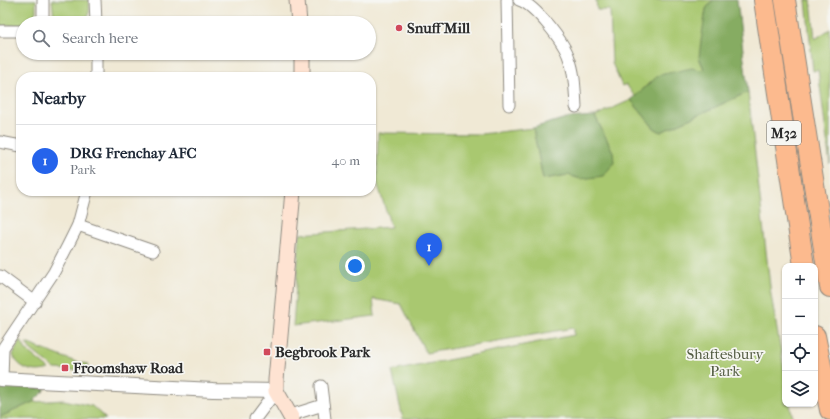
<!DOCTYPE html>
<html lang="en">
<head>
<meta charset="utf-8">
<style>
	:root { --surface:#fff; --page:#f2f2f3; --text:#1f2937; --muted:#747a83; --line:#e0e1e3; --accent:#2563eb }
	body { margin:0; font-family:"IM FELL French Canon",serif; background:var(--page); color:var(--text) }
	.controls { position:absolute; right:12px; bottom:12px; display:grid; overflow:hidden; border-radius:8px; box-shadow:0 1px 3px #0004 }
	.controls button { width:36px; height:36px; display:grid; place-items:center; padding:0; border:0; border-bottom:1px solid var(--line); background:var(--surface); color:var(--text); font:20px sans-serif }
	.you { position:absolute; left:355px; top:266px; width:14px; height:14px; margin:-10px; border:3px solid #fff; border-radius:50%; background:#1a73e8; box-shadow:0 0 0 6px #1a73e833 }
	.badge { display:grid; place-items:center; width:26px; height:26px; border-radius:50%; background:var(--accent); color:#fff; font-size:13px; font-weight:700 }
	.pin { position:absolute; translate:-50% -33px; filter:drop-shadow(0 1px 2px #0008) }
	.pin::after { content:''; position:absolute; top:21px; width:14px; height:12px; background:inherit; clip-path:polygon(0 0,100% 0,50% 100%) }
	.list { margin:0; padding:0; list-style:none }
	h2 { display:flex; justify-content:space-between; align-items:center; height:52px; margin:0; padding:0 16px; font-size:17px }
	h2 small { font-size:13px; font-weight:400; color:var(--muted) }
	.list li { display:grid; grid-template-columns:26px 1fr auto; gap:12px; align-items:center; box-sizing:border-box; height:72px; padding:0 16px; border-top:1px solid var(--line) }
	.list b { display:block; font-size:15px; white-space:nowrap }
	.list p { margin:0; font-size:13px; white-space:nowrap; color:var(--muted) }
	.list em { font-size:13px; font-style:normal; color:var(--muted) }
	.icon { flex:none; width:22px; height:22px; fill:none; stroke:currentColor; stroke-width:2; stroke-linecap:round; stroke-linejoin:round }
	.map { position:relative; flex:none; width:830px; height:419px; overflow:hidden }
	.search { position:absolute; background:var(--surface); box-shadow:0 1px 3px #0004; left:16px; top:16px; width:360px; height:44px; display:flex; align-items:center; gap:10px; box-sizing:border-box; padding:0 14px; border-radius:22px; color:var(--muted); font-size:15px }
	.panel { position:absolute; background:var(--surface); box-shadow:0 1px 3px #0004; left:16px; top:72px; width:360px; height:124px; border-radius:16px }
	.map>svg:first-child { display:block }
</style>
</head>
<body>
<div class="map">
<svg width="830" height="419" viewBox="0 0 830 419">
	<rect width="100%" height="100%" fill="#f6f6f2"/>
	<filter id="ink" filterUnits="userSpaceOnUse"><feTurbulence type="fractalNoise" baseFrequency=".025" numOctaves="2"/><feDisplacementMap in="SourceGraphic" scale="8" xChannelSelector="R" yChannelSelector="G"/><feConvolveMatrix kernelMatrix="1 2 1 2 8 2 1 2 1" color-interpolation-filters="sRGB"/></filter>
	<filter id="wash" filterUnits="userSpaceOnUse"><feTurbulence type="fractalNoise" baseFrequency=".012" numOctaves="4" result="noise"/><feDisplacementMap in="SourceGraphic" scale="16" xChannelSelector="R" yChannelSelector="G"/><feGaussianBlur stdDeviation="0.9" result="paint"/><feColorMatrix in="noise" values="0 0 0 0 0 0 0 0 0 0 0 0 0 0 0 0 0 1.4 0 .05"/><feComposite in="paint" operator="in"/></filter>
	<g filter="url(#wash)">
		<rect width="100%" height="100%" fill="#f0e9d5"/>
		<g fill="#a9c870" stroke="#6a7a4e">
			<path d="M0,0H36V11L33,22L23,23L22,25L0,26Z"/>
			<path d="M52,0H89C90,9 90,15 84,23H60L54,18Z"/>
			<path d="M596,0H713L706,9L700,60L704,69L650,82L635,97L626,84L622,86L612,63L610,10H597Z"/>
			<path d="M806,0H811L815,39L830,29V164L818,70L813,71Z"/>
			<path d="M748,92L771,295L785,375V404H790L793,419H403L392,371L574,335V328L426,353L401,304L373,299L375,316L293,326L300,234L391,227L377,182L378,133L481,134L533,128L543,179L568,175L581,179L613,152L595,116L631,100L654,128L661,132Z"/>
			<path d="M20,339L26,350L49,369C34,374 19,369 13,355Z"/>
			<path d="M26,343L76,362L88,364L87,371L55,369L30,349Z"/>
			<path d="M64,400L92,406L106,419H0V417L33,402Z"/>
		</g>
		<g fill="#86ac62" stroke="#586c46">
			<path d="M713,0H737L748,92L661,132L654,128L631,100L659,75L692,68L701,70L704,69L699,57L701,41L706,9Z"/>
			<path d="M595,116L613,152L614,163L603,176L581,179L568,175L543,179L533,128L566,118Z"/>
			<path d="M0,386H15L46,389L33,402L0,417Z"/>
		</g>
	</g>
	<g filter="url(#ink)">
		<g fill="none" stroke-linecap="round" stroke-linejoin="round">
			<defs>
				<g id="minor">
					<path d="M95,0L96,23"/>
					<path d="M507,0L509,105"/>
					<path d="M519,0C535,5 564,42 569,58C575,73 575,91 576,107"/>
					<path d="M43,23V0"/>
					<path d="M0,31H23"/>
					<path d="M96,53V77"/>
					<path d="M0,142L21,146"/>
					<path d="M78,225L153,251"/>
					<path d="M0,276L35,302"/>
					<path d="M2,379L3,348L54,272L68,245L78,225L87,191"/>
					<path d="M321,386L325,419"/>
					<path d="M291,415L323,405"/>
					<path d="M255,419L276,391"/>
				</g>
				<path id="tertiary" d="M0,379L213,390L276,391"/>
				<g id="secondary">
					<path d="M297,0L299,23"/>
					<path d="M302,53V77"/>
					<path d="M292,419L276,391V380L293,191"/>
				</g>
				<g id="motorway">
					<path d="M764,0L804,266"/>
					<path d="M785,0L830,287"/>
					<path d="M815,336L830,410"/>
				</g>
			</defs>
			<use href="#minor" stroke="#8e8a80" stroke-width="13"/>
			<use href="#tertiary" stroke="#8e8a80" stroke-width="16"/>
			<use href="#secondary" stroke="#8e8a80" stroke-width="17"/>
			<use href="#motorway" stroke="#8e8a80" stroke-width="22"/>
			<use href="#minor" stroke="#fff" stroke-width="11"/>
			<use href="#tertiary" stroke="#fff" stroke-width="14"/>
			<use href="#secondary" stroke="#fee3d2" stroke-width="15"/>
			<use href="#motorway" stroke="#fcba8e" stroke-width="20"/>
		</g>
	</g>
	<g fill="#d1495b" stroke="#f6f6f2" stroke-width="1.5">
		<circle cx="399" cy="28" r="4"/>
		<rect x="263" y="348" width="8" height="8" rx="2"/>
		<rect x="61" y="364" width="8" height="8" rx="2"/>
	</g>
	<g text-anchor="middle" stroke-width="3.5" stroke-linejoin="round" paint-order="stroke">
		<rect fill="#f6f6f2" stroke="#686867" stroke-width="1" x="767" y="121" width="34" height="24" rx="3"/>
		<g font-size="14" font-weight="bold" fill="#2b2b2b">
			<text x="784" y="138">M32</text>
		</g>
		<g font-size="15" font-weight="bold" fill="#2b2b2b" stroke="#f6f6f2" text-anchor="start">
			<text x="407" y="33">Snuff Mill</text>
			<text x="275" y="357">Begbrook Park</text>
			<text x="73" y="373">Froomshaw Road</text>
		</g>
		<g font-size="15" fill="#515a40" stroke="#f6f6f2">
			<text x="725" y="359">Shaftesbury<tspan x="725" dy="17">Park</tspan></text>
		</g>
	</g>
</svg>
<div class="controls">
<button>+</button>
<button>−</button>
<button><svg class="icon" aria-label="locate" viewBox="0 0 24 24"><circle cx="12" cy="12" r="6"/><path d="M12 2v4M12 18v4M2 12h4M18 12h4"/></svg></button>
<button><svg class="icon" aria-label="layers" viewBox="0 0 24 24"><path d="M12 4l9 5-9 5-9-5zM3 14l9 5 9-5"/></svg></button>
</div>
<div class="you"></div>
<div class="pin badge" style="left:429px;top:266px">1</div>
<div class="search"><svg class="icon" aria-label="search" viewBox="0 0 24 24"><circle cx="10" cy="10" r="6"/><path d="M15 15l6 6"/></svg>Search here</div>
<section class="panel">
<h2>Nearby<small></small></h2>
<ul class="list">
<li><span class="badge">1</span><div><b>DRG Frenchay AFC</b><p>Park</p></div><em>40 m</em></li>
</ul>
</section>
</div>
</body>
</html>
